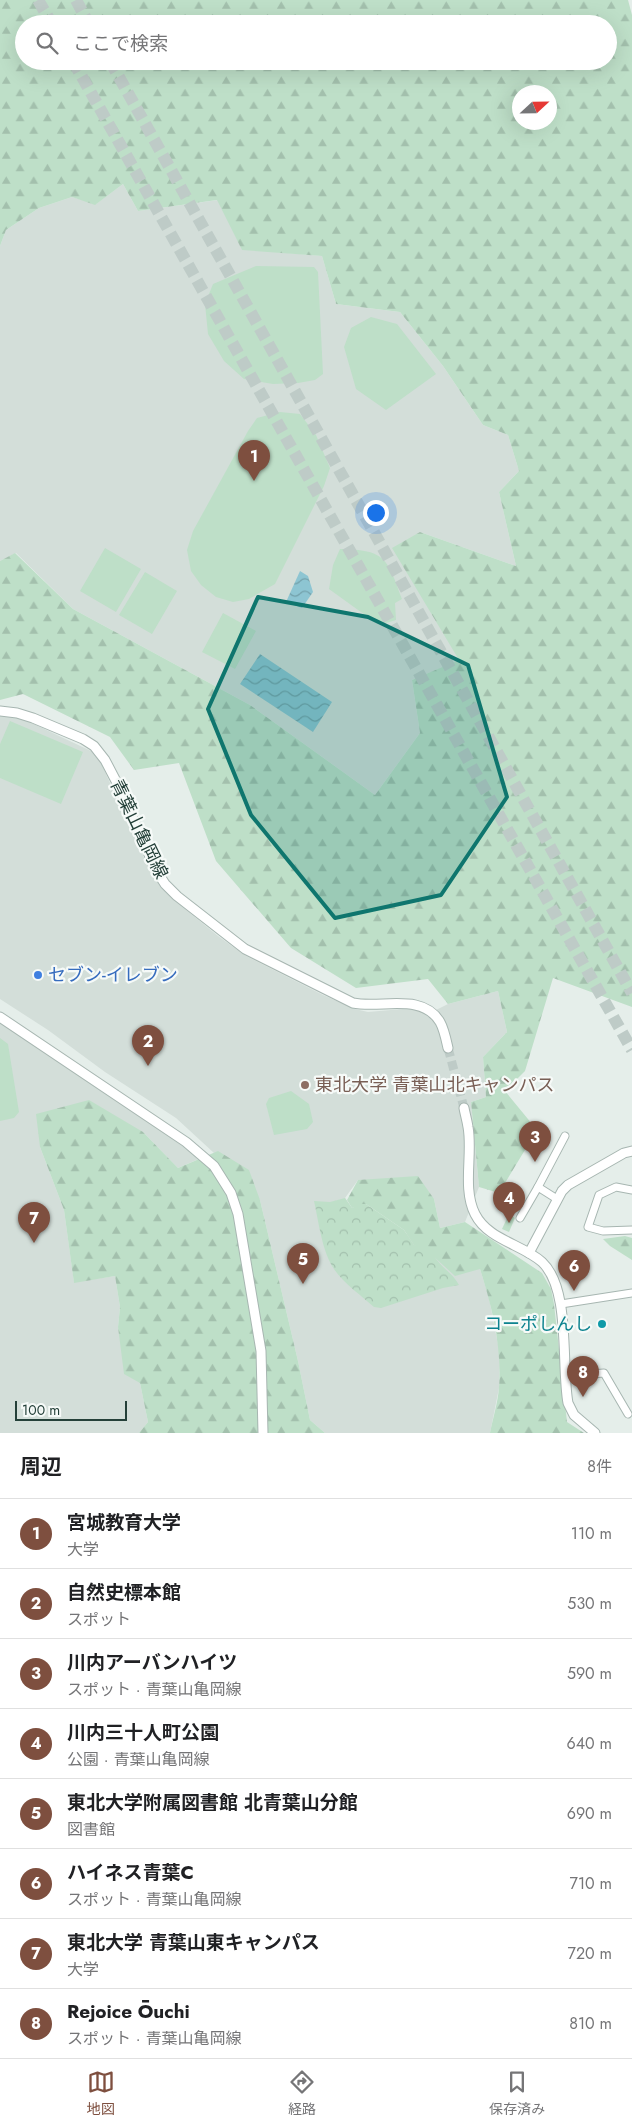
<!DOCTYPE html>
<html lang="ja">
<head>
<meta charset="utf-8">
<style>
	:root { --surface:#fff; --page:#f6f6f6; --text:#202124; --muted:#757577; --line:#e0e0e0; --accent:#7e4f3f }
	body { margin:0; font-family:Jost,"Noto Sans JP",sans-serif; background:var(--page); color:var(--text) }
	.compass { position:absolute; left:512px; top:85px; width:45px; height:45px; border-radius:50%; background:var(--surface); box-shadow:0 5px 20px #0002; rotate:68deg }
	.scale { position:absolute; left:15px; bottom:12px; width:112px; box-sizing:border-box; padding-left:5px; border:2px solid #244039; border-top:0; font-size:14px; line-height:18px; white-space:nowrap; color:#244039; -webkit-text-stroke:4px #f6faf8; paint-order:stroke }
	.you { position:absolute; left:375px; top:512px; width:18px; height:18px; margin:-12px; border:4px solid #fff; border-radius:50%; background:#1a73e8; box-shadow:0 0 0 8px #1a73e833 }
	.badge { display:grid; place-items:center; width:32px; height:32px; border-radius:50%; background:var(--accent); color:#fff; font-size:16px; font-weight:700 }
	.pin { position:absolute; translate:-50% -41px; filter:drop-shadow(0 1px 2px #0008) }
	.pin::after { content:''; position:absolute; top:26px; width:18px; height:15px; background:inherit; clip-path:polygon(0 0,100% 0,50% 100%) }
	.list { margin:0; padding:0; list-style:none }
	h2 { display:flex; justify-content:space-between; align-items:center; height:65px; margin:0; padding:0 20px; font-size:21px }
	h2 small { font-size:16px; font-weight:400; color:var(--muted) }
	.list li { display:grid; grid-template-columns:32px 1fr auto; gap:15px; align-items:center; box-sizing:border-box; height:70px; padding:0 20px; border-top:1px solid var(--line) }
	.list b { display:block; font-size:19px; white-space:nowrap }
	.list p { margin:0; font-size:16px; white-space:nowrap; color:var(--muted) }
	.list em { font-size:16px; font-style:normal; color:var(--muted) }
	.icon { flex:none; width:28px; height:28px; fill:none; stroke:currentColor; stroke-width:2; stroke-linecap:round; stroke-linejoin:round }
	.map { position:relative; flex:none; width:632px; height:1433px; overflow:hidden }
	.search { position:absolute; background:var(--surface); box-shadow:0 5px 20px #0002; left:15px; right:15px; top:15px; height:55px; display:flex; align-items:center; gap:12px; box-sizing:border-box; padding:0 18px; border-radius:28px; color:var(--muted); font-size:19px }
	.sheet { height:625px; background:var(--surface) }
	nav { display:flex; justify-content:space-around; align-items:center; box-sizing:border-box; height:70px; border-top:1px solid var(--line); background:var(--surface); font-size:14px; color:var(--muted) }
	nav a { display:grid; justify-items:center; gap:2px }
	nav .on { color:var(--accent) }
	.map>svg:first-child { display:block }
</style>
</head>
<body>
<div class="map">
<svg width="632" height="1433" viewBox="0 0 632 1433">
	<defs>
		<pattern id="forest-firs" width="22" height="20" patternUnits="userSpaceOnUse" patternTransform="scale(1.25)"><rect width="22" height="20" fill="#bedfc8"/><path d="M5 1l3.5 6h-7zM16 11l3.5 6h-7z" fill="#a3c0ad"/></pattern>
		<pattern id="park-crowns" width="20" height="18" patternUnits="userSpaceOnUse" patternTransform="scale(1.25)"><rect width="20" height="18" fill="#bedfc8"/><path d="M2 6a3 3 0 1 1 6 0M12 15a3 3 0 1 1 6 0" fill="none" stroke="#a3c0ad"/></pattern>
		<pattern id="water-waves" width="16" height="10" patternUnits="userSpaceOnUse" patternTransform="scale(1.25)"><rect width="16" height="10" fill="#8dc5d2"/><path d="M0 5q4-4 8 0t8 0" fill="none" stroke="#73a1ab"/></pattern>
	</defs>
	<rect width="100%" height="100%" fill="#e5eeea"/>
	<g fill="#d3ded9">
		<path d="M123,184L138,211L218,200L242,249L322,256L336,304L400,312L443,366L483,425L508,435L519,471L499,492L516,566L420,532L459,661L412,680L420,733L375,795L250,705L73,609L16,553L0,561V246L6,230L39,208L72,197L96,204Z"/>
		<path d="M10,715L21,718L91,751L101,763L145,860L162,888L174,900L218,936L246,956L323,995L355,1009L368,1012L414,1008L426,1015L448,1004L498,991L507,1032L483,1057L486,1097L471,1102L479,1187L465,1222L440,1228L434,1199L358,1180L345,1198L352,1208L480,1269L489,1298L500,1355L499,1388L490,1433H325L310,1420L298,1361L260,1200L218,1152L214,1153L176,1118L105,1072L48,1030L0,999V716Z"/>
		<path d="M0,1023L201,1158L178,1168L143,1132L40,1147L64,1210L74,1282L115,1276L120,1307L118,1327L140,1383L148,1422L139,1433H0Z"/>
	</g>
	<g fill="#bedfc8">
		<path d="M256,266L314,267L318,272L323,374L315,380L298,383L273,384L244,379L224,361L208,334L205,304L213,284Z"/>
		<path d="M371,317L397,324L436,374L386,410L356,389L344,347L351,328Z"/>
		<path d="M280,412L300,414L316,435L330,468L324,486L275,584L249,599L233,602L216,597L201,585L191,571L187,550L193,531L248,431L257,418Z"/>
		<path d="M105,548L141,569L116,612L80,591Z"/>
		<path d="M340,549C386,550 387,558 402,599L395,603L396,620L383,624L365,615L329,589L333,565Z"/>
		<path d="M145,572L177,591L152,634L119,615Z"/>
		<path d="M223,613L256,631L235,669L202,652Z"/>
		<path d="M10,721L83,752L61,804L0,778V744Z"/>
		<path d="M0,1038L8,1044L19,1112L14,1118L0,1121Z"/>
		<path d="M291,1091L309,1104L313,1122L307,1129L274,1135L266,1104L269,1098Z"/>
	</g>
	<g fill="url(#forest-firs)" fill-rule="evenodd">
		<path d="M0,0H628L632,15V1007L553,978L525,1071L505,1091L537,1130L499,1193L479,1187L471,1102L486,1097L483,1057L507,1032L498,991L448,1004L428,979L356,988L291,948L216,861L179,763L134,770L110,737L23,694L0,700V561L15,553L73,609L250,705L375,795L420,733L412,680L459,660L392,548L420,532L516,566L499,492L519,471L508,435L483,425L443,366L400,312L336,304L322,256L242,250L217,200L138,211L123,184L95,205L72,197L39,208L6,230L0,246ZM24,24H608V61H24ZM550,92V122H520V92Z"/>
		<path d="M89,1100L143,1132L178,1168L218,1151L249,1170L260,1200L298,1361L310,1420L325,1433H139L148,1422L140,1383L124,1374L118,1327L120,1307L115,1276L74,1283L64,1210L40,1147L36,1114Z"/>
		<path d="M418,1176L434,1199L440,1228L465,1222L542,1273L551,1289L554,1304L567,1422L584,1433H490C493,1418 498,1402 499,1387C502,1347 492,1307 480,1269L455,1276L432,1255L414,1245L404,1230L366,1204L352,1208L347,1200L358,1180Z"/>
		<path d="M625,1236L632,1238V1260L610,1246L603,1239Z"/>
	</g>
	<g fill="url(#park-crowns)">
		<path d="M345,1198L352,1208L360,1204H366L404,1230L414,1245L431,1247C433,1263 452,1271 459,1285L443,1288L381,1308L374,1307C363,1297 342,1282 334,1269C322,1251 319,1223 314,1201L330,1202Z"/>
		<path d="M509,1214L515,1218L509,1232L502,1229Z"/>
	</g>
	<g fill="url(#water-waves)">
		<path d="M300,571L308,576L313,592L302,608L286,602Z"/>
		<path d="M260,654L332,702L313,732L240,684Z"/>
	</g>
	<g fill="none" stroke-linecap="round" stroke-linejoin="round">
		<path stroke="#becbc7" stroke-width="9" stroke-dasharray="9 4.5" stroke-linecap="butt" d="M448,1048L464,1108"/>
		<g stroke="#becbc7" stroke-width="12" stroke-dasharray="12 6" stroke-linecap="butt">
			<path d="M38,0L52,24"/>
			<path d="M76,0L89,24"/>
			<path d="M73,61L632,1050"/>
			<path d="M110,61L632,993"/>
		</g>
		<defs>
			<g id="minor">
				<path d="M538,1187L565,1136"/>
				<path d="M632,1190L616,1187L599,1195L588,1227L603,1231L632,1230"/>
				<path d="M520,1218L538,1187L557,1199"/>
				<path d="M561,1304L632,1293"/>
				<path d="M565,1376L604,1373L628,1414"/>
			</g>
			<g id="tertiary">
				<path d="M0,711L17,713L33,718L83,739L94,746L105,760L116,781L156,870L165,884L177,896L245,949L353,1003C381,1009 422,992 440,1022C444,1029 446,1039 448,1048"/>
				<path d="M0,1017L186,1142L214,1166L231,1193L238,1214L261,1351L263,1433"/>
				<path d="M464,1108C465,1114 467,1120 468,1127C473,1154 462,1188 475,1214C488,1240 522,1244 542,1262C571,1289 561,1365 568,1403L574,1415L595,1433"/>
				<path d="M529,1253L562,1191L568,1185L624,1153L632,1151"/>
			</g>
		</defs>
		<use href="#minor" stroke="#a7b6b1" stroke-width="9"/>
		<use href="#tertiary" stroke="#a7b6b1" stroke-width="11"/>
		<use href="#minor" stroke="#fff" stroke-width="7"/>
		<use href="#tertiary" stroke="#fff" stroke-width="9"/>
	</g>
	<path fill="#0f766e" fill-opacity="0.2" stroke="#0f766e" stroke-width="4" stroke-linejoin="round" d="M258,597L368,617L468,665L507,797L441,895L335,918L251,815L208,709Z"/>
	<circle fill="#3f7fe0" stroke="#f6faf8" stroke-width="2" cx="38" cy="975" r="5"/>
	<circle fill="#8d6e63" stroke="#f6faf8" stroke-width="2" cx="305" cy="1085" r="5"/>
	<circle fill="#0f9aa8" stroke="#f6faf8" stroke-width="2" cx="602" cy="1324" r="5"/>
	<g text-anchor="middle" stroke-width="4.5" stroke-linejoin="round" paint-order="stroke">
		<g font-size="18" fill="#244039" stroke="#f6faf8">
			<text transform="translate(139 829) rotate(64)" y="6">青葉山亀岡線</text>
		</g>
		<g font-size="18" fill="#366cbe" stroke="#f6faf8" text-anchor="start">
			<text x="48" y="981">セブン-イレブン</text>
		</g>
		<g font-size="18" fill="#785e54" stroke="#f6faf8" text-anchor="start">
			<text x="315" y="1091">東北大学 青葉山北キャンパス</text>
		</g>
		<g font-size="18" fill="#0d838f" stroke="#f6faf8" text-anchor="end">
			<text x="592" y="1330">コーポしんし</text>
		</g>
	</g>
</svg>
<svg class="compass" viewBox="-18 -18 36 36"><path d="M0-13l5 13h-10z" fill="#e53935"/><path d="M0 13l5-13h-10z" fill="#757577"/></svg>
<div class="scale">100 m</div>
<div class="you"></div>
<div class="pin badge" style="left:254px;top:481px">1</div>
<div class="pin badge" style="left:148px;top:1066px">2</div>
<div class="pin badge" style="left:535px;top:1162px">3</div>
<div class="pin badge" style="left:509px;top:1223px">4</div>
<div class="pin badge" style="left:303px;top:1284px">5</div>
<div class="pin badge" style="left:574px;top:1291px">6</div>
<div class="pin badge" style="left:34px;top:1243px">7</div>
<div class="pin badge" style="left:583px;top:1397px">8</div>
<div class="search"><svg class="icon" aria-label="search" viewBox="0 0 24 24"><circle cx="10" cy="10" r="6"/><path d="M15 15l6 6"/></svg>ここで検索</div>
</div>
<section class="sheet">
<h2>周辺<small>8件</small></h2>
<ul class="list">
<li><span class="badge">1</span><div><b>宮城教育大学</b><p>大学</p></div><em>110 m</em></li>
<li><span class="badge">2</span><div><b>自然史標本館</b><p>スポット</p></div><em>530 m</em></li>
<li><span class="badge">3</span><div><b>川内アーバンハイツ</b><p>スポット · 青葉山亀岡線</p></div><em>590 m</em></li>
<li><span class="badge">4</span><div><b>川内三十人町公園</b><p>公園 · 青葉山亀岡線</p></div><em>640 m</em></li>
<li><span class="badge">5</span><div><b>東北大学附属図書館 北青葉山分館</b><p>図書館</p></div><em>690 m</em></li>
<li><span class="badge">6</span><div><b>ハイネス青葉C</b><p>スポット · 青葉山亀岡線</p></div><em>710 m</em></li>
<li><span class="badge">7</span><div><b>東北大学 青葉山東キャンパス</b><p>大学</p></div><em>720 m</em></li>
<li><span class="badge">8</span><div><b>Rejoice Ōuchi</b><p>スポット · 青葉山亀岡線</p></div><em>810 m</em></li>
</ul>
</section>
<nav>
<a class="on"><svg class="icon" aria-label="map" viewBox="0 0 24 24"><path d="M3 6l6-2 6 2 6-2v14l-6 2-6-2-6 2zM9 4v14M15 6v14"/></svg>地図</a>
<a><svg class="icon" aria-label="directions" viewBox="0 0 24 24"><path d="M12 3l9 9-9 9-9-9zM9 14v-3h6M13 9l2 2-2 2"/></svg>経路</a>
<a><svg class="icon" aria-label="saved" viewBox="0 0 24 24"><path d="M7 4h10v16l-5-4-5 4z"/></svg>保存済み</a>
</nav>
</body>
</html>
